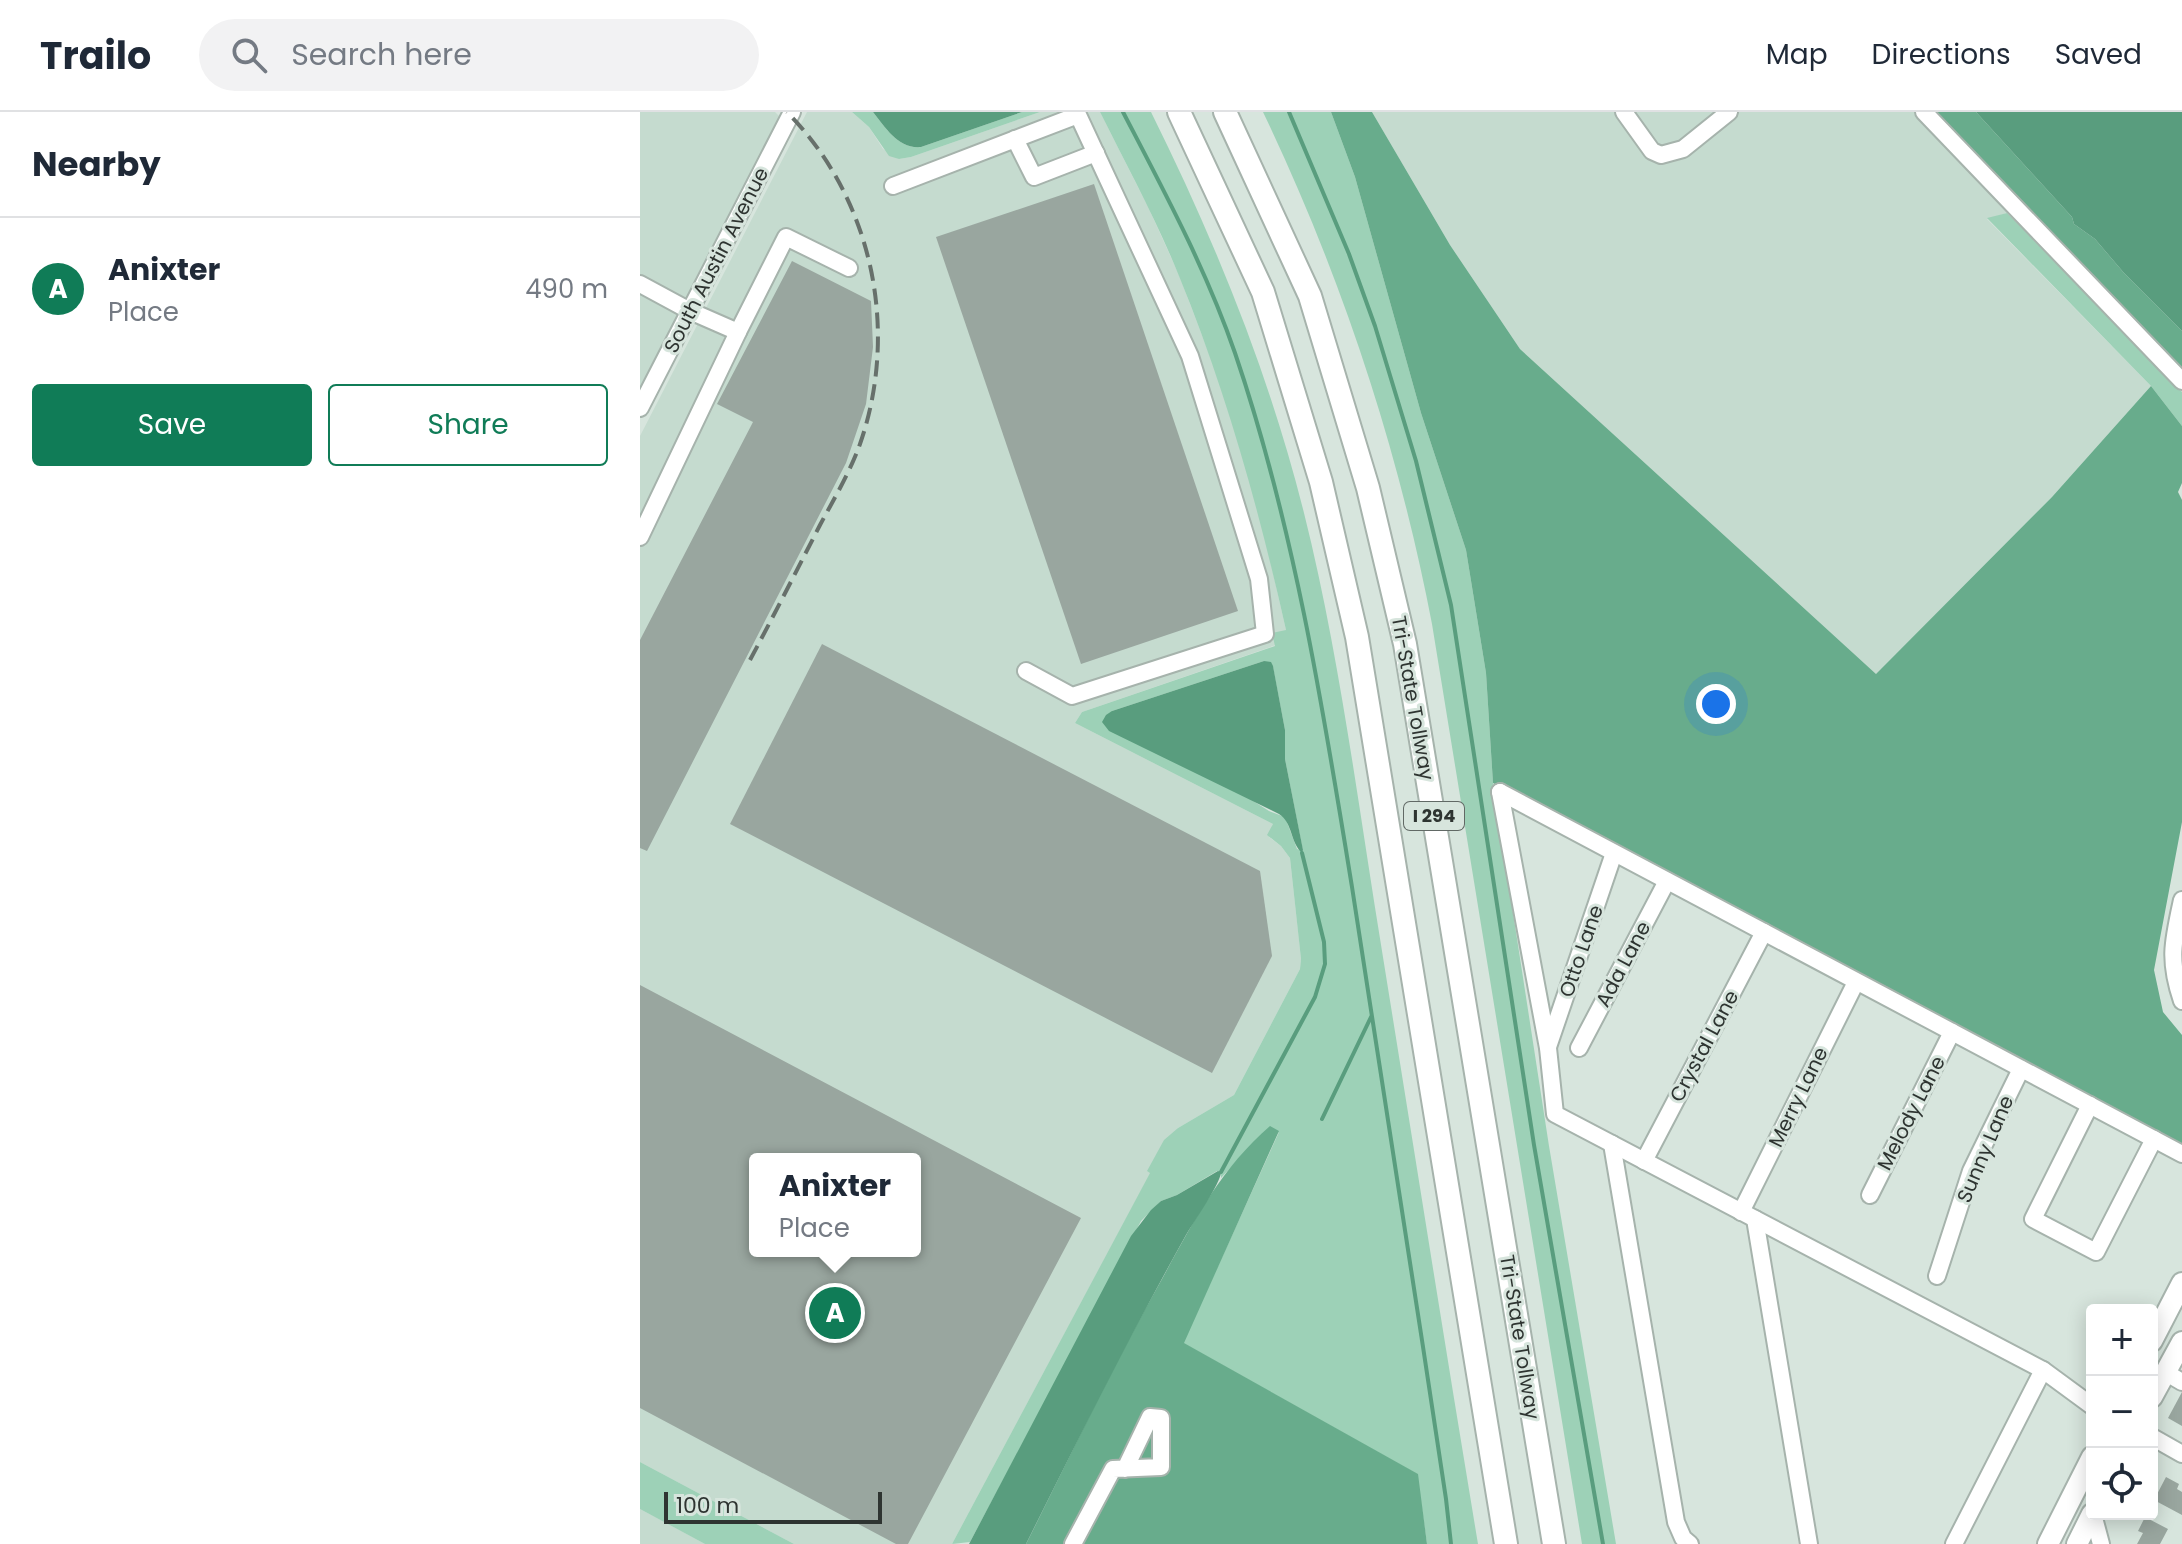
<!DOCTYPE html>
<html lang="en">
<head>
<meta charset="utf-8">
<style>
	:root { --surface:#fff; --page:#f2f2f3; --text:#1f2937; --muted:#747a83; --line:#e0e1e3; --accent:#107c57 }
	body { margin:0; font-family:Poppins,sans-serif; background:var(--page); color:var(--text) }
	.controls { position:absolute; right:24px; bottom:24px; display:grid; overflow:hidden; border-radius:8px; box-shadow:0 4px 20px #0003 }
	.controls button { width:72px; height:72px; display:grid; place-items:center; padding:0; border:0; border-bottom:2px solid var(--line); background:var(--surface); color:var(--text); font:40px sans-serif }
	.scale { position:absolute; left:24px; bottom:20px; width:218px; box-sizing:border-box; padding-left:8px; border:4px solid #2e3431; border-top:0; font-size:22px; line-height:28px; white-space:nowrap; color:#2e3431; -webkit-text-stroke:6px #d7e5dd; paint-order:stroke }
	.you { position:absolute; left:1076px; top:592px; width:28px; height:28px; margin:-20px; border:6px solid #fff; border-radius:50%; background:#1a73e8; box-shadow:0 0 0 12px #1a73e833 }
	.badge { display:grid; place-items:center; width:52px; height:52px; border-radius:50%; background:var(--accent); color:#fff; font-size:26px; font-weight:700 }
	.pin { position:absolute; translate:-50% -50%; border:4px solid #fff; box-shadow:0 2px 8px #0006 }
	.popup { position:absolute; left:109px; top:1041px; width:172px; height:104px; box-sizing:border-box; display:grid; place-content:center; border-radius:8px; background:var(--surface); filter:drop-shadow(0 2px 6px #0005); font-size:26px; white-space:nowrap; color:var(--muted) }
	.popup b { font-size:30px; color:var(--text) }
	.popup::after { content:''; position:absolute; left:50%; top:100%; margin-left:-16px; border:16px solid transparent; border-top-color:var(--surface) }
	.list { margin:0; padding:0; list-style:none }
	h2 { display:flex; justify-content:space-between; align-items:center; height:104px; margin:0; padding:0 32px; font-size:34px }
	h2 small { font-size:26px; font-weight:400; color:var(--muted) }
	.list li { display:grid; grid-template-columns:52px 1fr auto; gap:24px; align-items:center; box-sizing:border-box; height:144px; padding:0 32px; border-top:2px solid var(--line) }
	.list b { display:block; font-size:30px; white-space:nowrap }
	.list p { margin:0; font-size:26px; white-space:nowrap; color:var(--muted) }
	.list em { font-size:26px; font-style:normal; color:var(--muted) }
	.actions { display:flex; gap:16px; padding:24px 32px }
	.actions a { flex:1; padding:18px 0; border:2px solid var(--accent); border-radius:8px; text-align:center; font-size:28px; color:var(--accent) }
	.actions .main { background:var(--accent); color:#fff }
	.icon { flex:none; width:44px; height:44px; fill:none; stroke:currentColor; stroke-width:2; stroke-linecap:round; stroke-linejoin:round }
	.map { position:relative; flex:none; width:1542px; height:1432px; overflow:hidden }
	header { display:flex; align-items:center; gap:48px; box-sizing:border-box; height:112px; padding:0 40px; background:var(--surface); border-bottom:2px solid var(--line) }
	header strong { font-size:38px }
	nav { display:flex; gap:44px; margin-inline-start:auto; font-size:28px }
	.search { width:560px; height:72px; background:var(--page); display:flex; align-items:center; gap:20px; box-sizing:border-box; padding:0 28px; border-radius:44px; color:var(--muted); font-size:30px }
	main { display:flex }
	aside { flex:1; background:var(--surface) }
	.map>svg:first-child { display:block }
</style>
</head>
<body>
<header>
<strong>Trailo</strong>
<div class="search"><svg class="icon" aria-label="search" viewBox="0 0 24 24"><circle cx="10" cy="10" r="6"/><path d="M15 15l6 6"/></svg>Search here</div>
<nav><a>Map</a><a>Directions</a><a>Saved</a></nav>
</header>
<main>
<aside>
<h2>Nearby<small></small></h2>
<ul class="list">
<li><span class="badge">A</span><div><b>Anixter</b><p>Place</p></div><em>490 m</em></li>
</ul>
<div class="actions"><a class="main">Save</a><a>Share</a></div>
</aside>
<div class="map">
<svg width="1542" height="1432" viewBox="0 0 1542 1432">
	<rect width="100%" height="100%" fill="#d7e5dd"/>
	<g fill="#c5dbcf" fill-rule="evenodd">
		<path d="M0,0H135L141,6L0,280Z"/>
		<path d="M167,0H212L229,15L243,37L259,47L271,45L400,0H460L509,97L539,163L571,247L595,316L621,408L646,518L636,533L442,600L435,611L633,712L629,725L641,734L650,746L661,847L660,857L594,983L538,1016L508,1059L511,1060L312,1432H154L0,1350V324ZM115,1047H275V1139H115Z"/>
		<path d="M732,0H1296L1380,88L1367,101L1347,107L1511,274L1412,385L1236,562L880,237L810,133Z"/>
		<path d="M0,1397L30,1413L65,1432H0Z"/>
	</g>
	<g fill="#9dd1b7" fill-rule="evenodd">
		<path d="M212,0H233C246,16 258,37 281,35L382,0H400L271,45L259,47L249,44L229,15Z"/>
		<path d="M460,0H511C575,129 629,261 664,401C700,545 718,693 742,839C774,1037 805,1234 838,1432H787L777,1362L543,1231L639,1020L595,1051L581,1066V1060L577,1059L537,1083L521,1089L501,1109L330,1430L312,1432L510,1061L507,1059L524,1028L538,1016L594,983L660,857L661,847L650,746L641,734L627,723L633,712L435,611L442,600L635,534L632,521L646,518C619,397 586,279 539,164C516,107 487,54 460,0ZM624,549L633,555L645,618V647L663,739L657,737L645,705L629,699L472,599Z"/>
		<path d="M623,0H691L715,65L781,301L826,438L846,561L853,671L909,1034L976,1432H942L792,512C758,335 701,163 623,0Z"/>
		<path d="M1367,101L1542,280V314L1511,274L1347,106Z"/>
		<path d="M0,1350L154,1432H65L0,1397Z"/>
	</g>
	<g fill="#68ac8c">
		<path d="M691,0H732L810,133L880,237L1236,562L1412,385L1511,274L1542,314V371L1538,380L1542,388V710L1514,858L1523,900L1542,923V1036L853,671L846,561L826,438L781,301L715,65Z"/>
		<path d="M1296,0H1336L1432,105L1434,112L1455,127L1484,161L1542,219V256Z"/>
		<path d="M630,1014L639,1019L544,1231L778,1362L787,1432H386C431,1343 473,1253 522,1167C552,1112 581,1056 630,1014Z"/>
	</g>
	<g fill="#599d7e">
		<path d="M233,0H382L281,35C258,37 246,16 233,0Z"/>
		<path d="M1336,0H1542V219L1484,161L1455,127L1434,112L1432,105Z"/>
		<path d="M624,549L631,550L633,554L645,618V647L663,738L662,741C650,730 653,711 639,702L469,619L462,610L466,603L472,599Z"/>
		<path d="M578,1059L581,1060C581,1071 553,1111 546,1123C489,1225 438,1328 386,1432H329L491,1124L511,1098L521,1089L537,1083Z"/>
	</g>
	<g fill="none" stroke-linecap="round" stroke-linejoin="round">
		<g stroke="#599d7e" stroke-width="4">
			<path d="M483,0C524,79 566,157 595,241C654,414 683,596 712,775C745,979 775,1183 806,1387L811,1432"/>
			<path d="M649,0L709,142L735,214L776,349L811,493L894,1033L963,1432"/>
			<path d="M682,1007L731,905"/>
			<path d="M581,1060L675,885L685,852L684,830L662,741"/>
		</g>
	</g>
	<g fill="#99a69f" fill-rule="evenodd">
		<path d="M454,72L598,499L441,552L296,125Z"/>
		<path d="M152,149L231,189L233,235L226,292L206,351L7,739L0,736V528L113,310L77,292Z"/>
		<path d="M182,532L620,759L632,844L572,961L90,712Z"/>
		<path d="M0,873L441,1106L268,1432H256L0,1296ZM115,1047H275V1139H115Z"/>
		<path d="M1542,1280V1314L1528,1306Z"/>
		<path d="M1526,1365L1539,1372L1537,1377L1542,1380V1403L1514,1388Z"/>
		<path d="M1505,1405L1528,1417L1520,1432H1497L1503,1421L1498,1419Z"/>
	</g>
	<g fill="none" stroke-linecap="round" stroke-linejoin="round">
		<defs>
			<g id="minor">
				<path d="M984,0L1012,39L1021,43L1043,37L1089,0"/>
				<path d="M1284,0L1542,269"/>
				<path d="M375,27L394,65L456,41"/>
				<path d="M253,74L438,3L550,244L619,467L625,522L432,584L386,559"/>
				<path d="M0,172L50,199L98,220L0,425"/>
				<path d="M98,220L146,125L209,156"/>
				<path d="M0,296L152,0"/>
				<path d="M860,680L908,936L915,1002L1403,1258L1452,1294"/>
				<path d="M860,680L1542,1042"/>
				<path d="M1542,788C1533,829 1528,848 1542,889"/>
				<path d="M908,935L974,741"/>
				<path d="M939,936L1027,769"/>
				<path d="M1450,993L1393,1107L1456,1140L1514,1027"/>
				<path d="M972,1032L1036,1410L1043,1426L1050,1432"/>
				<path d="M1004,1049L1124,820"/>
				<path d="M1230,1083L1312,920"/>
				<path d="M1101,1100L1216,870"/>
				<path d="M1115,1107L1169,1432"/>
				<path d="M1297,1164L1331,1059L1381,957"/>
				<path d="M1525,1260L1542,1270"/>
				<path d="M1512,1325L1542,1342"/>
				<path d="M1453,1402L1461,1432"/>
				<path d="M433,1432L473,1357L521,1355V1306L510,1305L485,1357"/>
				<path d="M1314,1432L1403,1258"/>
			</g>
			<g id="major">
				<path d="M1512,1229L1542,1171"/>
				<path d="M1512,1285L1542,1230"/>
				<path d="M1408,1432L1452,1345"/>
				<path d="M1437,1432L1452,1402"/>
			</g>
			<g id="highway">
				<path d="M539,0L623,180L681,370L717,525L866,1432"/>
				<path d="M585,0L670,184L728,376L765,532L914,1432"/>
			</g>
		</defs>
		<use href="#minor" stroke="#a6b3ac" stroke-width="20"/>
		<use href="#major" stroke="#a6b3ac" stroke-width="24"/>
		<use href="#highway" stroke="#a6b3ac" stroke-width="26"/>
		<use href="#minor" stroke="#fff" stroke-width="16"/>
		<use href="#major" stroke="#fff" stroke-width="20"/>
		<use href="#highway" stroke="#fff" stroke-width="22"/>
		<path stroke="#67706b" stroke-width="4" stroke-dasharray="16 8" stroke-linecap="butt" d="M110,548C134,503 157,458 180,413C194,387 210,360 220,332C260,217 232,86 147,0"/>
	</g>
	<g text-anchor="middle" stroke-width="6" stroke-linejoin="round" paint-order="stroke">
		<rect fill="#d7e5dd" stroke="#616965" stroke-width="2" x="764" y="690" width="60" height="28" rx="6"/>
		<g font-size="18" font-weight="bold" fill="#2e3431">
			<text x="794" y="710">I 294</text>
		</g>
		<g font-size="20" fill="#2e3431" stroke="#d7e5dd">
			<text transform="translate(76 148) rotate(-63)" y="7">South Austin Avenue</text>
			<text transform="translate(773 586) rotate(80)" y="7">Tri-State Tollway</text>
			<text transform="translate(941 839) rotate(-71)" y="7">Otto Lane</text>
			<text transform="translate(983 852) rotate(-62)" y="7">Ada Lane</text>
			<text transform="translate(1064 934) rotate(-62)" y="7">Crystal Lane</text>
			<text transform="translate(1158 985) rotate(-64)" y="7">Merry Lane</text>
			<text transform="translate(1271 1001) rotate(-63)" y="7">Melody Lane</text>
			<text transform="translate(1345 1037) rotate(-67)" y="7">Sunny Lane</text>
			<text transform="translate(880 1225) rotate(81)" y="7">Tri-State Tollway</text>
		</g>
	</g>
</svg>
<div class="controls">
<button>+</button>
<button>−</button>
<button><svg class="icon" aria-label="locate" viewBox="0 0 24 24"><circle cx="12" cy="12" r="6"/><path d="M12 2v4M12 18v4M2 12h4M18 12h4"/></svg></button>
</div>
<div class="scale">100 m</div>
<div class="you"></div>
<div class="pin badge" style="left:195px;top:1201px">A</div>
<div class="popup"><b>Anixter</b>Place</div>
</div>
</main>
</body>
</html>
